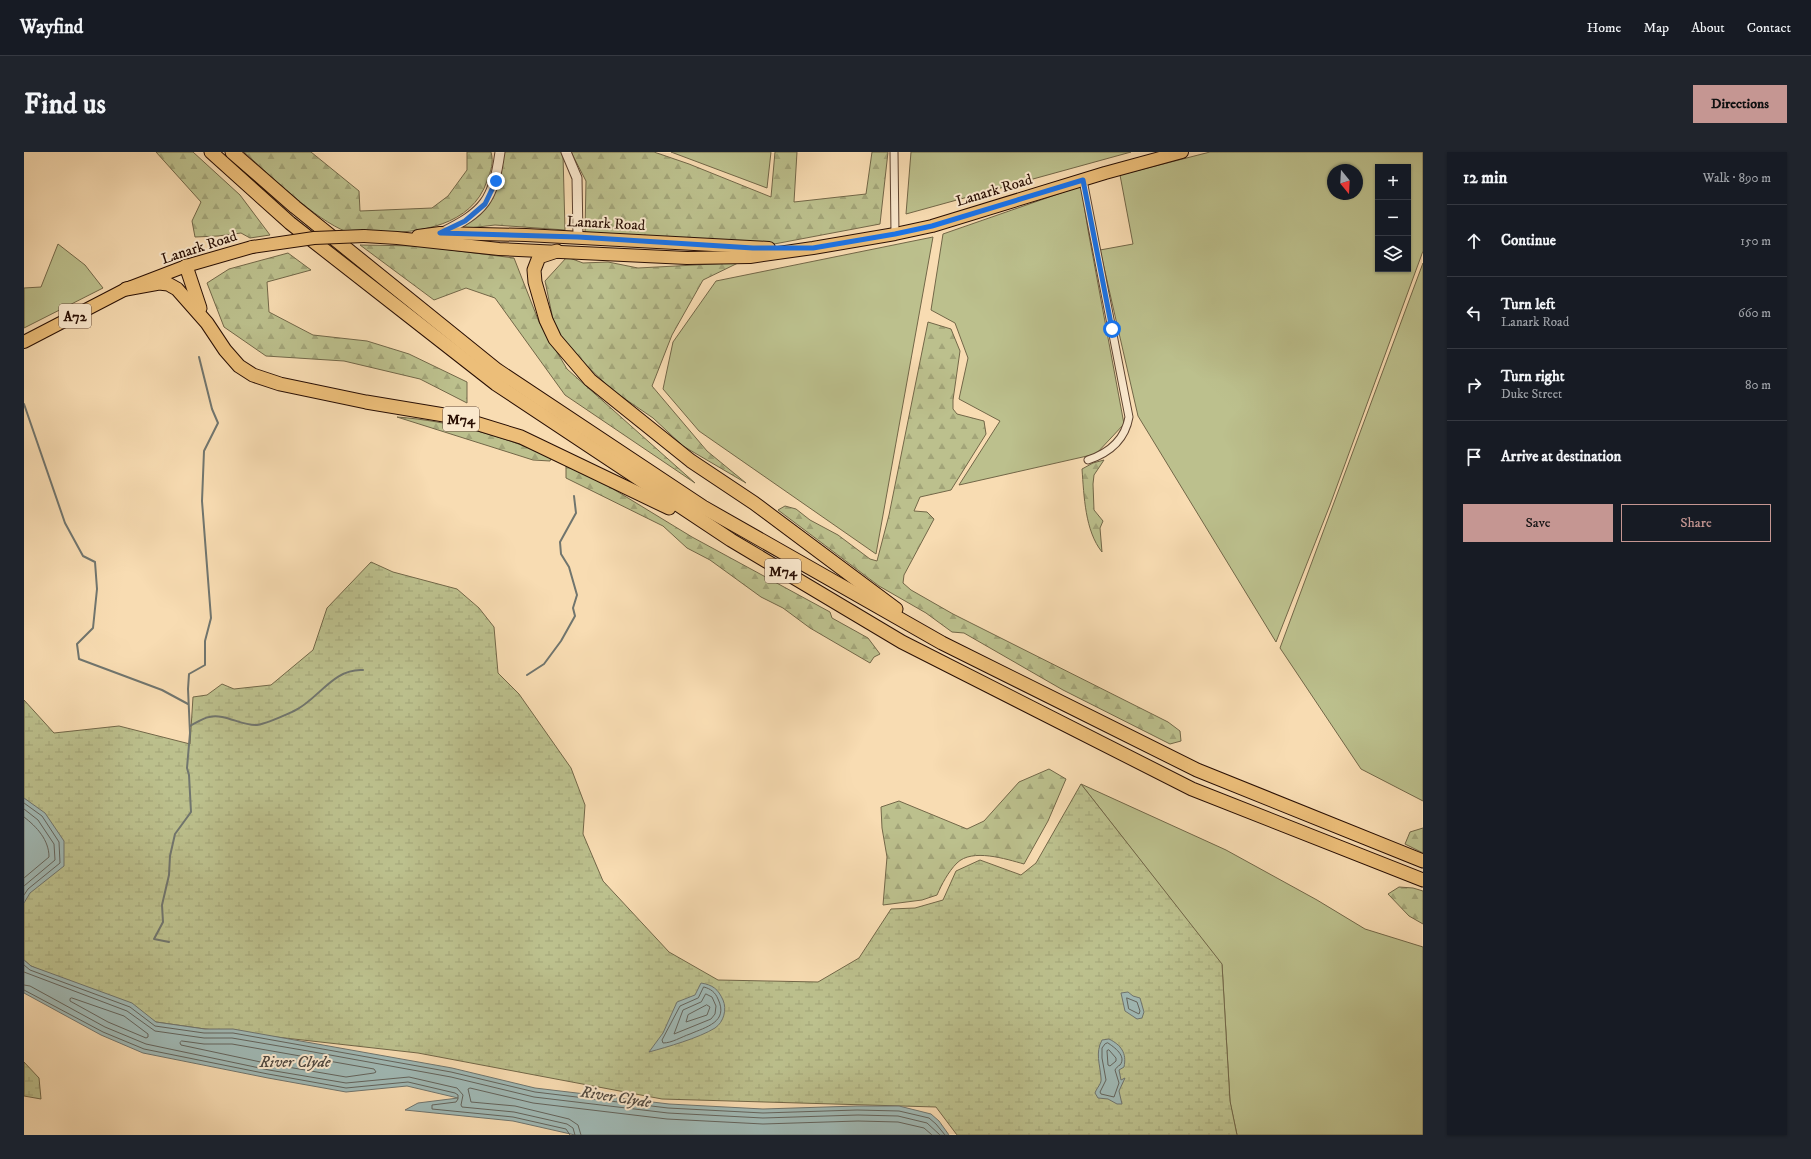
<!DOCTYPE html>
<html lang="en">
<head>
<meta charset="utf-8">
<style>
	:root { --surface:#171b24; --page:#20242c; --text:#f1f3f6; --muted:#9ea1a6; --line:#363941; --accent:#c59692 }
	body { margin:0; font-family:"IM FELL DW Pica",serif; background:var(--page); color:var(--text) }
	.controls { position:absolute; right:12px; top:12px; display:grid; overflow:hidden; border-radius:0px; box-shadow:0 1px 3px #0004 }
	.controls button { width:36px; height:36px; display:grid; place-items:center; padding:0; border:0; border-bottom:1px solid var(--line); background:var(--surface); color:var(--text); font:20px sans-serif }
	.compass { position:absolute; left:1303px; top:12px; width:36px; height:36px; border-radius:50%; background:var(--surface); box-shadow:0 1px 3px #0004; rotate:162deg }
	.stop { position:absolute; width:12px; height:12px; margin:-9px; border:3px solid #1a73e8; border-radius:50%; background:#fff }
	.stop.end { background:#1a73e8; border-color:#fff; box-shadow:0 1px 4px #0008 }
	.list { margin:0; padding:0; list-style:none }
	h2 { display:flex; justify-content:space-between; align-items:center; height:52px; margin:0; padding:0 16px; font-size:17px }
	h2 small { font-size:13px; font-weight:400; color:var(--muted) }
	.list li { display:grid; grid-template-columns:26px 1fr auto; gap:12px; align-items:center; box-sizing:border-box; height:72px; padding:0 16px; border-top:1px solid var(--line) }
	.list b { display:block; font-size:15px; white-space:nowrap }
	.list p { margin:0; font-size:13px; white-space:nowrap; color:var(--muted) }
	.list em { font-size:13px; font-style:normal; color:var(--muted) }
	.actions { display:flex; gap:8px; padding:12px 16px }
	.actions a { flex:1; padding:9px 0; border:1px solid var(--accent); border-radius:0px; text-align:center; font-size:14px; color:var(--accent) }
	.actions .main { background:var(--accent); color:#111 }
	.icon { flex:none; width:22px; height:22px; fill:none; stroke:currentColor; stroke-width:2; stroke-linecap:round; stroke-linejoin:round }
	.map { position:relative; flex:none; width:1399px; height:983px; overflow:hidden; border-radius:0px }
	header { display:flex; align-items:center; gap:24px; box-sizing:border-box; height:56px; padding:0 20px; background:var(--surface); border-bottom:1px solid var(--line) }
	header strong { font-size:19px }
	nav { display:flex; gap:22px; margin-inline-start:auto; font-size:14px }
	.intro { display:flex; align-items:center; justify-content:space-between; box-sizing:border-box; height:96px; padding:0 24px }
	h1 { margin:0; font-size:28px }
	.button { padding:10px 18px; border-radius:0px; background:var(--accent); color:#111; font-size:14px; font-weight:700 }
	main { display:flex; gap:24px; padding:0 24px }
	aside { flex:1; background:var(--surface); border-radius:0px; box-shadow:0 1px 3px #0004 }
	.map>svg:first-child { display:block }
</style>
</head>
<body>
<header>
<strong>Wayfind</strong>
<nav><a>Home</a><a>Map</a><a>About</a><a>Contact</a></nav>
</header>
<div class="intro"><h1>Find us</h1><a class="button">Directions</a></div>
<main>
<div class="map">
<svg width="1399" height="983" viewBox="0 0 1399 983">
	<defs>
		<pattern id="forest-firs" width="22" height="20" patternUnits="userSpaceOnUse"><rect width="22" height="20" fill="#bcc08d"/><path d="M5 1l3.5 6h-7zM16 11l3.5 6h-7z" fill="#a2a478"/></pattern>
		<pattern id="wetland-marsh" width="20" height="14" patternUnits="userSpaceOnUse"><rect width="20" height="14" fill="#bcc08d"/><path d="M1 5h8M5 5V1M11 12h8M15 12V8" fill="none" stroke="#a2a478"/></pattern>
	</defs>
	<rect width="100%" height="100%" fill="#f8dcb2"/>
	<filter id="stains"><feTurbulence type="fractalNoise" baseFrequency=".005" numOctaves="4"/><feColorMatrix values="0 0 0 0 .2 0 0 0 0 .09 0 0 0 0 .02 0 0 0 .5 -.17"/></filter>
	<radialGradient id="worn" r=".72"><stop offset=".6" stop-color="#630" stop-opacity="0"/><stop offset="1" stop-color="#630" stop-opacity=".3"/></radialGradient>
	<g fill="#bcc08d" stroke="#726748" fill-rule="evenodd">
		<path d="M647,0H747L743,36Z"/>
		<path d="M887,0H1107L882,62Z"/>
		<path d="M1186,0H1399V99L1306,353L1252,490L1114,264L1076,98L1109,92L1096,23ZM1354,15H1384V117H1354ZM1309,18H1333V42H1309Z"/>
		<path d="M1057,34L1064,78L1100,272L1072,302L935,333L976,269L935,247L944,206L931,171L907,158L919,82Z"/>
		<path d="M909,85L852,402L675,279L639,237L649,190L692,129Z"/>
		<path d="M34,92L61,113L79,136L0,176V136L17,135Z"/>
		<path d="M1399,111V649L1337,617L1256,496Z"/>
		<path d="M1057,632L1202,698L1293,748L1341,777L1399,795V983H1213L1206,950L1198,813Z"/>
	</g>
	<g fill="url(#forest-firs)" stroke="#726748">
		<path d="M132,0H169L216,43L246,83L226,86L217,81L194,84L171,85L168,69L177,50Z"/>
		<path d="M220,0H287L335,39L336,59L408,56L424,44L443,18V0H467C470,11 467,18 463,29C448,74 395,81 353,81C345,81 331,84 323,80C290,67 248,25 220,0Z"/>
		<path d="M478,0H537L539,3L541,78L471,73L428,78L462,55Z"/>
		<path d="M547,0H630L665,12L747,45L751,0H773L770,50L842,42L848,0H864L856,72L729,96L561,81L562,29Z"/>
		<path d="M336,93L395,94L490,106L515,170L543,217L671,331L541,243L471,146L442,136L410,148Z"/>
		<path d="M264,101L287,118L243,130L245,160L289,183L343,189L385,202L443,230V251L396,227L320,209L242,204L200,175L183,131L205,117Z"/>
		<path d="M543,105L559,111L584,110L614,116L728,110L714,111L679,128L648,183L628,234L683,299L722,331L659,294L629,266L588,238L558,209L531,177L521,129Z"/>
		<path d="M904,170L927,177L936,199L929,248V257L933,262L960,269L962,282L927,338L896,345L890,359L903,360L910,367L880,423L879,431L887,438L929,462L1144,570L1156,579L1157,589L1146,592L1039,538L940,481L928,480L902,461L855,434L754,358L761,354L772,357L786,368L814,383L846,407L853,409L865,363Z"/>
		<path d="M373,265C427,269 478,284 528,305L526,309L509,308Z"/>
		<path d="M1080,308L1070,323L1069,332L1070,358L1079,369L1076,376L1078,400C1061,379 1060,344 1058,317L1069,311Z"/>
		<path d="M542,314L581,332L668,385L806,460L808,466L844,486L856,502L850,505L846,511L786,476L759,456L737,445L686,408L663,396L639,374L542,326Z"/>
		<path d="M1025,617L1042,627L1024,669L1000,712C982,707 948,696 933,711C924,720 918,732 913,743L898,748L859,753L863,705L858,676L857,655L875,649L943,677L960,669L995,630Z"/>
		<path d="M1399,676V701L1381,692L1386,680Z"/>
		<path d="M1375,735L1389,736L1399,739V772L1385,764L1364,742Z"/>
	</g>
	<g fill="url(#wetland-marsh)" stroke="#726748">
		<path d="M347,410L369,420L433,437L455,456L470,475L474,521L495,542L547,616L561,653L559,682L579,729L645,800L694,828L794,830L835,806L867,757L891,756L919,748L932,719L956,708L997,723L1012,711L1057,632L1198,812L1206,949L1213,983H933L912,955L638,947L394,901L181,877L132,870L7,814L0,808V548L30,581L95,574L166,592L169,545L183,543L198,532L210,537L247,533L289,498L303,456Z"/>
		<path d="M0,910L15,926L17,947L0,944Z"/>
	</g>
	<g fill="#a0b9b5" stroke="#70756e">
		<path d="M0,646L21,661L40,689V714L6,741L0,751Z"/>
		<path d="M0,808L7,814L108,851L132,870L181,877H209L428,916L511,936L645,952L739,957L833,954H875L907,962L915,969L925,983H551L489,969L381,958L394,951L434,946L383,934L322,940L244,926L119,901L77,883L0,841Z"/>
		<path d="M677,831C689,833 694,837 699,848C703,857 700,870 691,876C675,886 643,895 625,900L639,881L653,850L671,843Z"/>
		<path d="M1104,840L1109,844L1116,846L1120,860L1118,866L1113,867L1101,859L1097,841Z"/>
		<path d="M1085,887C1097,893 1103,901 1100,915L1095,918L1097,928L1101,926L1095,939L1098,952H1093L1084,947L1074,946L1071,941C1073,935 1078,932 1077,926C1076,912 1071,901 1078,888Z"/>
	</g>
	<g fill="none" stroke-linecap="round" stroke-linejoin="round">
		<g stroke="#64645c" stroke-width="1">
			<path d="M0,651L18,664L35,690L36,711L4,737L0,743"/>
			<path d="M0,657L14,668L30,692L31,708L0,734"/>
			<path d="M0,665C13,675 25,688 25,705L0,726"/>
			<path d="M0,813L6,818L106,855L131,874L180,881H209L427,920L511,940L644,956L739,961L833,958L875,959L905,966L912,972L921,983"/>
			<path d="M0,820L103,859L131,879L180,886H208L284,899L427,925L510,945L644,961L739,966L834,963L874,964L903,971L916,983"/>
			<path d="M0,833L6,834L81,875L122,892L245,918L322,931L385,925L433,936L439,943L437,953L438,955L490,960L543,972L549,976L551,983"/>
			<path d="M680,835C687,837 691,840 694,847C705,870 682,875 666,882C657,885 648,891 639,891L638,888L656,854L674,846Z"/>
			<path d="M0,838L79,880L120,897L244,922L322,936L384,930L431,941L434,943V947L432,950L408,953V957L489,965L542,977L546,983"/>
			<path d="M682,842L688,845L692,854L691,862L687,867L650,882L659,858L677,850Z"/>
			<path d="M48,846L100,864L124,882V885L122,886L84,870L46,849V847Z"/>
			<path d="M1103,846L1113,850L1116,859L1115,862L1105,857Z"/>
			<path d="M683,853L686,855L683,863L662,870L664,863Z"/>
			<path d="M158,889L180,892H208L350,917L352,920L350,921L322,925L246,912L157,893L156,891Z"/>
			<path d="M1084,891C1090,895 1103,904 1096,913C1094,914 1092,916 1091,918L1095,931L1090,945L1077,942L1076,940L1082,928L1078,906V896L1081,892Z"/>
			<path d="M1085,898L1092,906V909L1086,914L1084,913L1083,899Z"/>
			<path d="M557,983L554,973L545,967L491,954L447,950L444,937L446,936L509,951L643,967L739,972L834,969L874,970L900,976L908,983"/>
		</g>
		<g stroke="#70756e" stroke-width="2">
			<path d="M0,252L41,371L59,404L71,410L73,437L69,476L53,492L55,507L138,538L164,552"/>
			<path d="M503,523L520,512L537,489L551,464L549,456L553,443L545,415L537,402L536,390L552,361L550,344"/>
			<path d="M166,574C172,571 179,566 185,565C201,561 217,574 233,573C244,571 259,564 270,559C294,548 309,516 339,518"/>
			<path d="M145,790L130,787L139,770L138,753L145,723L146,704L151,682L167,660L165,623L163,616L166,581L164,537L165,522L181,513V489L187,466L178,349L180,299L194,271L188,257L175,205"/>
		</g>
		<defs>
			<g id="minor">
				<path d="M870,0L871,82"/>
				<path d="M1059,28L1105,265C1101,288 1085,301 1064,308"/>
			</g>
			<g id="tertiary">
				<path d="M542,0L553,26L554,85"/>
				<path d="M417,81C461,59 469,49 476,0"/>
			</g>
			<g id="primary">
				<path d="M340,84L373,86L475,97L663,106L726,105L789,96L871,82L908,74L1081,21L1158,0"/>
				<path d="M394,84L416,81L502,83L745,96"/>
				<path d="M0,190L102,137L162,114L228,95"/>
			</g>
			<g id="motorway">
				<path d="M187,0L266,71L472,232L707,388L878,490L1168,637L1399,728"/>
				<path d="M208,0L271,55L473,218L679,355L918,491L1173,618L1399,709"/>
				<path d="M533,99L515,105L510,118L511,130L522,168L531,187L566,228L667,309L730,351L872,457"/>
				<path d="M162,114L176,156"/>
				<path d="M102,137L135,131L144,132L153,137L183,171L201,198L215,214L229,223L256,232L342,250L432,265L497,285L645,356"/>
			</g>
		</defs>
		<use href="#minor" stroke="#5c422f" stroke-width="9"/>
		<use href="#tertiary" stroke="#5c422f" stroke-width="11"/>
		<use href="#primary" stroke="#280e03" stroke-width="14"/>
		<use href="#motorway" stroke="#280e03" stroke-width="15"/>
		<use href="#minor" stroke="#fae8cd" stroke-width="7"/>
		<use href="#tertiary" stroke="#fae8cd" stroke-width="9"/>
		<use href="#primary" stroke="#ecbe79" stroke-width="12"/>
		<use href="#motorway" stroke="#ecbe79" stroke-width="13"/>
		<defs>
			<path id="primary-bridge" d="M228,95L290,86L340,84"/>
		</defs>
		<use href="#primary-bridge" stroke="#280e03" stroke-width="14" stroke-linecap="butt"/>
		<use href="#primary-bridge" stroke="#ecbe79" stroke-width="12"/>
	</g>
	<g fill="none" stroke-linecap="round" stroke-linejoin="round">
		<path stroke="#1a73e8" stroke-width="5" d="M472,29L461,52L441,69L416,81L554,85L729,96H789L871,82L908,74L1059,28L1088,177"/>
	</g>
	<g text-anchor="middle" stroke-width="4" stroke-linejoin="round" paint-order="stroke">
		<g fill="#fae8cd" stroke="#674f40" stroke-width="1">
			<rect x="35" y="152" width="32" height="24" rx="3"/>
			<rect x="419" y="255" width="36" height="24" rx="3"/>
			<rect x="741" y="407" width="36" height="24" rx="3"/>
		</g>
		<g font-size="14" font-weight="bold" fill="#280e03">
			<text x="51" y="169">A72</text>
			<text x="437" y="272">M74</text>
			<text x="759" y="424">M74</text>
		</g>
		<g font-size="15" fill="#280e03" stroke="#fae8cd">
			<text transform="translate(970 38) rotate(-17)" y="5">Lanark Road</text>
			<text transform="translate(582 71) rotate(3)" y="5">Lanark Road</text>
			<text transform="translate(175 95) rotate(-18)" y="5">Lanark Road</text>
		</g>
		<g font-size="16" font-style="italic" fill="#524a41" stroke="#fae8cd">
			<text x="271" y="915">River Clyde</text>
			<text transform="translate(592 944) rotate(9)" y="6">River Clyde</text>
		</g>
	</g>
	<rect width="100%" height="100%" filter="url(#stains)"/>
	<rect width="100%" height="100%" fill="url(#worn)"/>
</svg>
<div class="controls">
<button>+</button>
<button>−</button>
<button><svg class="icon" aria-label="layers" viewBox="0 0 24 24"><path d="M12 4l9 5-9 5-9-5zM3 14l9 5 9-5"/></svg></button>
</div>
<svg class="compass" viewBox="-18 -18 36 36"><path d="M0-13l5 13h-10z" fill="#e53935"/><path d="M0 13l5-13h-10z" fill="#9ea1a6"/></svg>
<div class="stop" style="left:1088px;top:177px"></div>
<div class="stop end" style="left:472px;top:29px"></div>
</div>
<aside>
<h2>12 min<small>Walk · 890 m</small></h2>
<ul class="list">
<li><svg class="icon" aria-label="ahead" viewBox="0 0 24 24"><path d="M12 20V5M6 11l6-6 6 6"/></svg><div><b>Continue</b></div><em>150 m</em></li>
<li><svg class="icon" aria-label="left" viewBox="0 0 24 24"><path d="M17 20v-9H6M10 6l-5 5 5 5"/></svg><div><b>Turn left</b><p>Lanark Road</p></div><em>660 m</em></li>
<li><svg class="icon" aria-label="right" viewBox="0 0 24 24"><path d="M7 20v-9h11M14 6l5 5-5 5"/></svg><div><b>Turn right</b><p>Duke Street</p></div><em>80 m</em></li>
<li><svg class="icon" aria-label="arrive" viewBox="0 0 24 24"><path d="M6 21V4h12l-3 4 3 4H6"/></svg><div><b>Arrive at destination</b></div></li>
</ul>
<div class="actions"><a class="main">Save</a><a>Share</a></div>
</aside>
</main>
</body>
</html>
